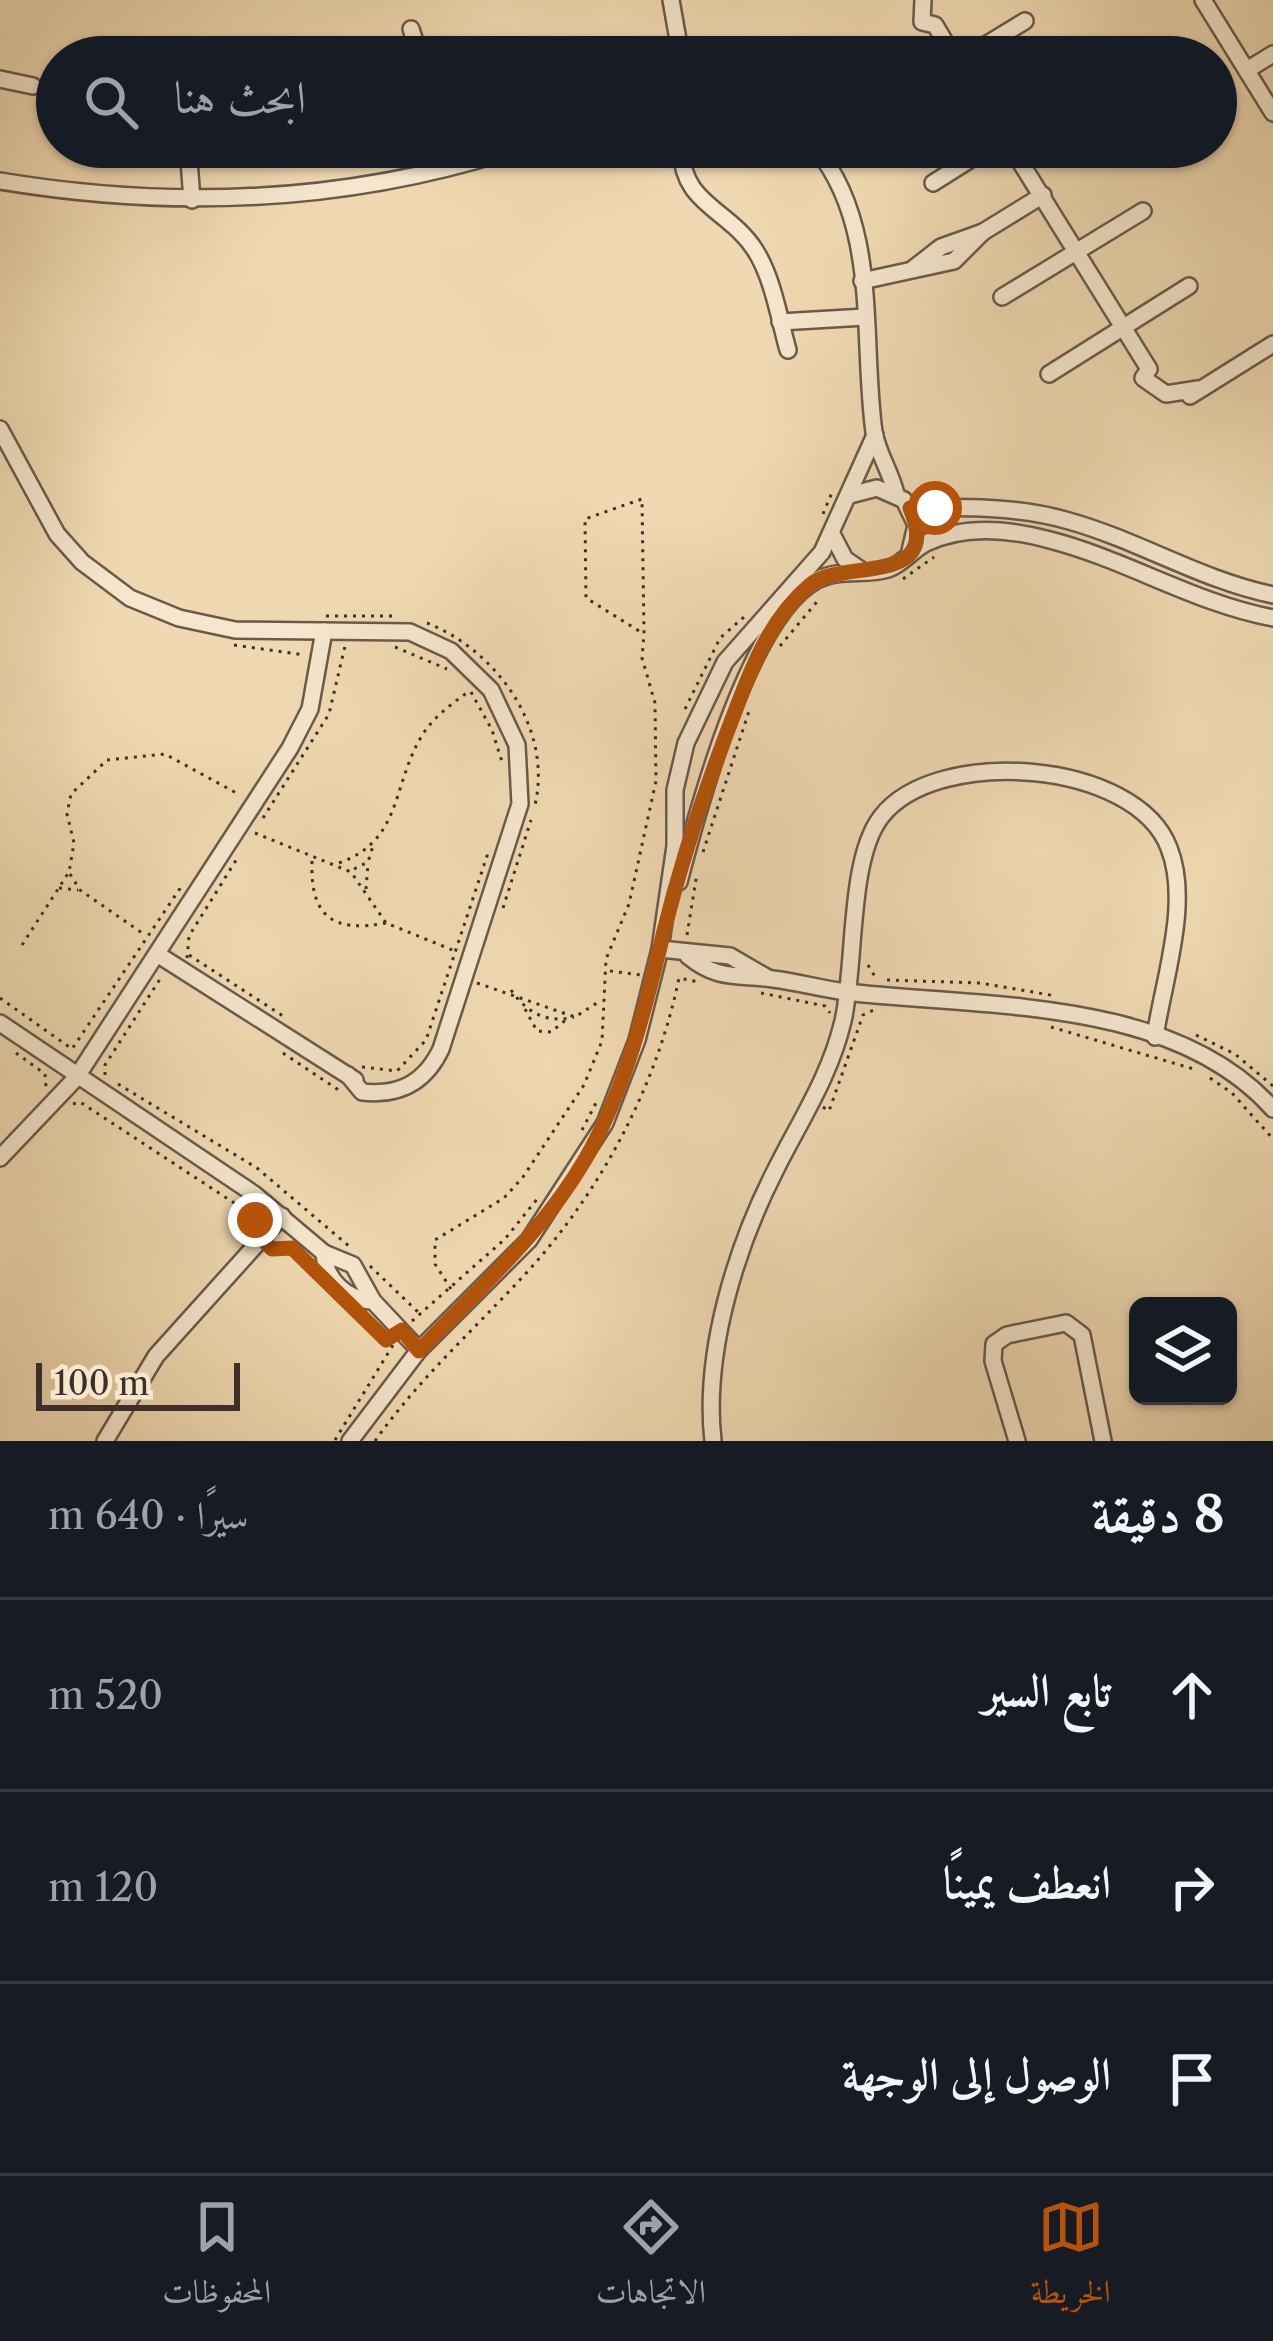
<!DOCTYPE html>
<html lang="ar">
<head>
<meta charset="utf-8">
<style>
	:root { --surface:#171b24; --page:#20242c; --text:#f1f3f6; --muted:#9ea1a6; --line:#363941; --accent:#b45309 }
	body { margin:0; font-family:"Libre Caslon Text",Amiri,serif; background:var(--page); color:var(--text); direction:rtl }
	.controls { position:absolute; right:36px; bottom:36px; display:grid; overflow:hidden; border-radius:18px; box-shadow:0 3px 9px #0004 }
	.controls button { width:108px; height:108px; display:grid; place-items:center; padding:0; border:0; border-bottom:3px solid var(--line); background:var(--surface); color:var(--text); font:60px sans-serif }
	.scale { position:absolute; left:36px; bottom:30px; width:204px; box-sizing:border-box; padding-left:12px; border:6px solid #3e2f29; border-top:0; font-size:33px; line-height:42px; white-space:nowrap; color:#3e2f29; -webkit-text-stroke:9px #f5e6cd; paint-order:stroke }
	.stop { position:absolute; width:36px; height:36px; margin:-27px; border:9px solid #b45309; border-radius:50%; background:#fff }
	.stop.end { background:#b45309; border-color:#fff; box-shadow:0 3px 12px #0008 }
	.list { margin:0; padding:0; list-style:none }
	h2 { display:flex; justify-content:space-between; align-items:center; height:156px; margin:0; padding:0 48px; font-size:51px }
	h2 small { font-size:39px; font-weight:400; color:var(--muted) }
	.list li { display:grid; grid-template-columns:78px 1fr auto; gap:36px; align-items:center; box-sizing:border-box; height:192px; padding:0 48px; border-top:3px solid var(--line) }
	.list b { display:block; font-size:45px; white-space:nowrap }
	.list em { font-size:39px; font-style:normal; color:var(--muted) }
	.icon { flex:none; width:66px; height:66px; fill:none; stroke:currentColor; stroke-width:2; stroke-linecap:round; stroke-linejoin:round }
	.map { position:relative; flex:none; width:1273px; height:1441px; overflow:hidden; direction:ltr }
	.search { position:absolute; background:var(--surface); box-shadow:0 3px 9px #0004; left:36px; right:36px; top:36px; height:132px; display:flex; align-items:center; gap:30px; box-sizing:border-box; padding:0 42px; border-radius:66px; color:var(--muted); font-size:45px }
	.sheet { height:732px; background:var(--surface) }
	nav { display:flex; justify-content:space-around; align-items:center; box-sizing:border-box; height:168px; border-top:3px solid var(--line); background:var(--surface); font-size:33px; color:var(--muted) }
	nav a { display:grid; justify-items:center; gap:6px }
	nav .on { color:var(--accent) }
	.map>svg:first-child { display:block }
</style>
</head>
<body>
<div class="map">
<svg width="1273" height="1441" viewBox="0 0 1273 1441">
	<rect width="100%" height="100%" fill="#f0d9b2"/>
	<filter id="stains"><feTurbulence type="fractalNoise" baseFrequency=".00167" numOctaves="4"/><feColorMatrix values="0 0 0 0 .2 0 0 0 0 .09 0 0 0 0 .02 0 0 0 .5 -.17"/></filter>
	<radialGradient id="worn" r=".72"><stop offset=".6" stop-color="#630" stop-opacity="0"/><stop offset="1" stop-color="#630" stop-opacity=".3"/></radialGradient>
	<g fill="none" stroke-linecap="round" stroke-linejoin="round">
		<defs>
			<g id="minor">
				<path d="M671,0L681,57"/>
				<path d="M923,0L922,22L935,25L954,57"/>
				<path d="M1203,0L1273,113"/>
				<path d="M411,29L420,57"/>
				<path d="M182,54V57"/>
				<path d="M966,57L1025,21"/>
				<path d="M1247,70L1273,54"/>
				<path d="M0,79L33,86"/>
				<path d="M188,147L192,200"/>
				<path d="M682,147C679,203 729,209 755,250C773,278 779,318 788,350"/>
				<path d="M815,147C880,226 861,337 874,432C878,454 891,472 896,494"/>
				<path d="M1011,147L1149,369L1143,378L1166,394L1198,389"/>
				<path d="M0,181C175,210 351,203 520,147"/>
				<path d="M933,183L990,147"/>
				<path d="M914,268L941,247L983,232L1043,195"/>
				<path d="M862,281L954,261L983,232"/>
				<path d="M1002,297L1143,211"/>
				<path d="M780,322L865,317"/>
				<path d="M1049,374L1189,286"/>
				<path d="M1190,396L1273,344"/>
				<path d="M0,429L57,534L82,562L130,598L179,618L235,630L410,632L451,651L491,690L517,745L520,804L441,1049C425,1083 399,1096 362,1092L348,1075"/>
				<path d="M850,495L877,488L904,500L916,525L910,551"/>
				<path d="M910,508C963,507 1018,506 1069,521C1140,541 1201,580 1273,595"/>
				<path d="M832,534L845,559L861,570"/>
				<path d="M679,882C698,809 749,616 817,580C840,568 866,576 888,569C903,564 912,550 926,543C964,525 1010,529 1050,540C1127,560 1194,603 1273,618"/>
				<path d="M660,949L730,956L768,978"/>
				<path d="M157,954L355,1080"/>
				<path d="M688,956C718,981 738,974 773,979C798,982 822,989 846,992C983,1008 1172,996 1273,1109"/>
				<path d="M0,1023L254,1194L324,1253L353,1265L373,1301L419,1350"/>
				<path d="M0,1158L76,1078L290,748L310,709L324,631"/>
				<path d="M324,1253C325,1280 347,1300 373,1301"/>
				<path d="M105,1441L156,1356L282,1216"/>
				<path d="M350,1441L419,1350L529,1240L605,1123L637,1040L660,949L675,846V790L686,743L725,662L822,552L875,435"/>
				<path d="M713,1441C703,1353 736,1247 776,1169C801,1119 830,1076 843,1021C856,964 848,860 881,817C936,745 1136,760 1169,848C1191,903 1163,981 1155,1037"/>
				<path d="M1017,1441L993,1361L994,1344L1007,1335L1066,1323L1082,1335L1103,1441"/>
			</g>
		</defs>
		<use href="#minor" stroke="#6a5a4b" stroke-width="20"/>
		<g stroke="#3e2f29" stroke-width="3" stroke-dasharray="3 6" stroke-linecap="butt">
			<path d="M823,514L833,490"/>
			<path d="M903,579L934,557"/>
			<path d="M326,616H394"/>
			<path d="M427,623C496,650 553,728 535,805"/>
			<path d="M234,645L305,655"/>
			<path d="M780,646L820,598"/>
			<path d="M395,647L447,669"/>
			<path d="M471,692L492,730L503,765"/>
			<path d="M685,709L720,638L744,617"/>
			<path d="M263,818L329,714L345,646"/>
			<path d="M255,833L351,872L386,923L455,951"/>
			<path d="M703,852L750,708"/>
			<path d="M312,861C310,917 333,933 386,923"/>
			<path d="M339,863C401,841 392,788 420,739C431,719 450,705 468,692"/>
			<path d="M354,869L368,862L373,846"/>
			<path d="M70,874L80,890L145,935"/>
			<path d="M59,888L78,890"/>
			<path d="M366,889L368,864"/>
			<path d="M503,908L531,820"/>
			<path d="M687,935L697,873"/>
			<path d="M22,945L69,872L74,843L67,814L71,794L107,760L165,754L240,795"/>
			<path d="M189,955L283,1016"/>
			<path d="M187,958L189,936L238,857"/>
			<path d="M868,965L877,980"/>
			<path d="M610,971L641,975"/>
			<path d="M887,980L980,983L1056,996"/>
			<path d="M477,983L575,1017L600,1001"/>
			<path d="M511,990C526,1012 547,1024 574,1017"/>
			<path d="M761,993L825,1006L830,1013"/>
			<path d="M0,998L72,1049L181,887"/>
			<path d="M525,1009L537,1031L551,1032L567,1019"/>
			<path d="M1051,1027L1197,1070"/>
			<path d="M1196,1035L1235,1054L1273,1086"/>
			<path d="M16,1053L45,1074L46,1087"/>
			<path d="M283,1053L340,1091"/>
			<path d="M362,1067L397,1071L426,1040L489,850"/>
			<path d="M105,1075V1065L162,976"/>
			<path d="M1210,1078L1232,1093L1273,1139"/>
			<path d="M118,1084L257,1168L350,1247"/>
			<path d="M73,1104L80,1102L251,1214L252,1226"/>
			<path d="M823,1107L829,1111L863,1015L874,1010"/>
			<path d="M582,1130L597,1101"/>
			<path d="M278,1245L292,1248L309,1264"/>
			<path d="M370,1266L419,1313"/>
			<path d="M451,1289L435,1264V1240L504,1198L523,1177L584,1085L602,1041L606,959L629,904L656,781L655,703L642,658L644,634L642,499L585,519L586,598L644,634"/>
			<path d="M359,1313L392,1340"/>
			<path d="M412,1321L505,1239L538,1198"/>
			<path d="M335,1440L393,1345"/>
			<path d="M375,1441C420,1377 477,1327 529,1270C602,1189 657,1085 679,978L699,982"/>
		</g>
		<use href="#minor" stroke="#f5e6cd" stroke-width="15"/>
	</g>
	<g fill="none" stroke-linecap="round" stroke-linejoin="round">
		<path stroke="#b45309" stroke-width="15" d="M255,1220L251,1228L272,1249L292,1248L386,1340L402,1330L419,1351C479,1288 542,1234 586,1158C626,1087 644,1013 663,935C682,858 707,783 736,709C753,664 771,618 810,585C841,558 944,588 910,508H935"/>
	</g>
	<rect width="100%" height="100%" filter="url(#stains)"/>
	<rect width="100%" height="100%" fill="url(#worn)"/>
</svg>
<div class="controls">
<button><svg class="icon" aria-label="layers" viewBox="0 0 24 24"><path d="M12 4l9 5-9 5-9-5zM3 14l9 5 9-5"/></svg></button>
</div>
<div class="scale">100 m</div>
<div class="stop" style="left:935px;top:508px"></div>
<div class="stop end" style="left:255px;top:1220px"></div>
<div class="search"><svg class="icon" aria-label="search" viewBox="0 0 24 24"><circle cx="10" cy="10" r="6"/><path d="M15 15l6 6"/></svg>ابحث هنا</div>
</div>
<section class="sheet">
<h2>8 دقيقة<small>سيرًا · 640 m</small></h2>
<ul class="list">
<li><svg class="icon" aria-label="ahead" viewBox="0 0 24 24"><path d="M12 20V5M6 11l6-6 6 6"/></svg><div><b>تابع السير</b></div><em>520 m</em></li>
<li><svg class="icon" aria-label="right" viewBox="0 0 24 24"><path d="M7 20v-9h11M14 6l5 5-5 5"/></svg><div><b>انعطف يمينًا</b></div><em>120 m</em></li>
<li><svg class="icon" aria-label="arrive" viewBox="0 0 24 24"><path d="M6 21V4h12l-3 4 3 4H6"/></svg><div><b>الوصول إلى الوجهة</b></div></li>
</ul>
</section>
<nav>
<a class="on"><svg class="icon" aria-label="map" viewBox="0 0 24 24"><path d="M3 6l6-2 6 2 6-2v14l-6 2-6-2-6 2zM9 4v14M15 6v14"/></svg>الخريطة</a>
<a><svg class="icon" aria-label="directions" viewBox="0 0 24 24"><path d="M12 3l9 9-9 9-9-9zM9 14v-3h6M13 9l2 2-2 2"/></svg>الاتجاهات</a>
<a><svg class="icon" aria-label="saved" viewBox="0 0 24 24"><path d="M7 4h10v16l-5-4-5 4z"/></svg>المحفوظات</a>
</nav>
</body>
</html>
